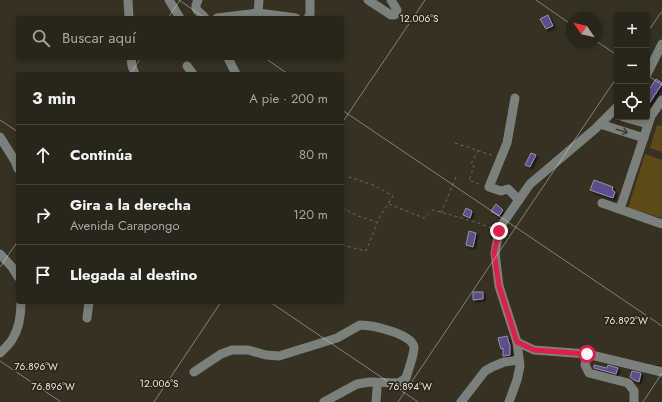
<!DOCTYPE html>
<html lang="es">
<head>
<meta charset="utf-8">
<style>
	:root { --surface:#282519; --page:#343126; --text:#f1f3f6; --muted:#a5a5a2; --line:#444238 }
	body { margin:0; font-family:Jost,sans-serif; background:var(--page); color:var(--text) }
	.controls { position:absolute; right:12px; top:12px; display:grid; overflow:hidden; border-radius:4px; box-shadow:0 2px 6px #0003 }
	.controls button { width:36px; height:36px; display:grid; place-items:center; padding:0; border:0; border-bottom:1px solid var(--line); background:var(--surface); color:var(--text); font:20px sans-serif }
	.compass { position:absolute; left:566px; top:12px; width:36px; height:36px; border-radius:50%; background:var(--surface); box-shadow:0 2px 6px #0003; rotate:304deg }
	.stop { position:absolute; width:12px; height:12px; margin:-9px; border:3px solid #e11d48; border-radius:50%; background:#fff }
	.stop.end { background:#e11d48; border-color:#fff; box-shadow:0 1px 4px #0008 }
	.list { margin:0; padding:0; list-style:none }
	h2 { display:flex; justify-content:space-between; align-items:center; height:52px; margin:0; padding:0 16px; font-size:17px }
	h2 small { font-size:13px; font-weight:400; color:var(--muted) }
	.list li { display:grid; grid-template-columns:26px 1fr auto; gap:12px; align-items:center; box-sizing:border-box; height:60px; padding:0 16px; border-top:1px solid var(--line) }
	.list b { display:block; font-size:15px; white-space:nowrap }
	.list p { margin:0; font-size:13px; white-space:nowrap; color:var(--muted) }
	.list em { font-size:13px; font-style:normal; color:var(--muted) }
	.icon { flex:none; width:22px; height:22px; fill:none; stroke:currentColor; stroke-width:2; stroke-linecap:round; stroke-linejoin:round }
	.map { position:relative; flex:none; width:662px; height:402px; overflow:hidden }
	.search { position:absolute; background:var(--surface); box-shadow:0 2px 6px #0003; left:16px; top:16px; width:328px; height:44px; display:flex; align-items:center; gap:10px; box-sizing:border-box; padding:0 14px; border-radius:4px; color:var(--muted); font-size:15px }
	.panel { position:absolute; background:var(--surface); box-shadow:0 2px 6px #0003; left:16px; top:72px; width:328px; height:232px; border-radius:4px }
	.map>svg:first-child { display:block }
</style>
</head>
<body>
<div class="map">
<svg width="662" height="402" viewBox="0 0 662 402">
	<defs>
		<filter id="shadow"><feDropShadow dx="2" dy="2" stdDeviation="1" flood-color="#0009"/></filter>
	</defs>
	<rect width="100%" height="100%" fill="#363121"/>
	<g fill="#5c4b18">
		<path d="M657,125L662,126V152L650,148Z"/>
		<path d="M645,154L662,160V218L628,208Z"/>
	</g>
	<g fill="#5b4e8f" stroke="#9593a5" filter="url(#shadow)">
		<path d="M548,15L553,26L546,29L540,19Z"/>
		<path d="M656,79L662,83V84L647,107V93Z"/>
		<path d="M531,153L536,155L530,167L525,165Z"/>
		<path d="M594,180L613,187L612,190L615,192L613,198L590,190Z"/>
		<path d="M496,204L503,210L499,216L491,211Z"/>
		<path d="M466,208L472,211L470,218L463,215Z"/>
		<path d="M469,231L476,233L473,247L466,245Z"/>
		<path d="M473,292H483V299L473,300Z"/>
		<path d="M507,336L510,346V355L503,356V348L501,349L498,338Z"/>
		<path d="M594,365L607,368L608,365L618,368L616,374L594,368Z"/>
		<path d="M632,371L641,373L639,382L634,380L630,377Z"/>
	</g>
	<g fill="none" stroke-linecap="round" stroke-linejoin="round">
		<g stroke="#6d685a" stroke-width="1" stroke-dasharray="3 3" stroke-linecap="butt">
			<path d="M455,143L494,156"/>
			<path d="M478,150L471,164L474,166L469,180L481,185"/>
			<path d="M389,204L424,218L433,210L476,222L491,228"/>
			<path d="M342,208L358,216L376,222"/>
			<path d="M441,213L456,177"/>
			<path d="M342,245L366,251L379,218L393,196L373,185L349,177"/>
		</g>
		<g stroke="#7a817c" stroke-width="9">
			<path d="M128,0L129,18"/>
			<path d="M169,0L180,18"/>
			<path d="M198,0C192,12 200,10 205,18"/>
			<path d="M368,0L391,15H394L396,14L397,10L391,0"/>
			<path d="M258,13L259,0"/>
			<path d="M217,18L258,13L296,18"/>
			<path d="M308,18L310,14V0"/>
			<path d="M131,58L132,66L135,74"/>
			<path d="M228,58L236,74"/>
			<path d="M187,66L193,74"/>
			<path d="M647,74L662,44"/>
			<path d="M515,98L507,143L489,187L501,191L508,189L519,200"/>
			<path d="M623,117L648,124"/>
			<path d="M600,124L644,138"/>
			<path d="M0,137L15,161L18,169"/>
			<path d="M602,203L662,224"/>
			<path d="M620,209L651,116L662,100"/>
			<path d="M0,254L12,267L18,277"/>
			<path d="M87,318L89,302"/>
			<path d="M517,342L534,350L587,354L662,372"/>
			<path d="M0,353C5,348 10,344 13,338C19,328 21,313 21,302"/>
			<path d="M587,354L585,365L589,373L628,383L634,391V402"/>
			<path d="M194,372L221,354L232,350H248L266,355L279,356L337,338L360,325C372,325 414,334 414,348C414,355 408,371 406,378L399,383L370,382L357,384L324,402"/>
			<path d="M376,402L377,389"/>
			<path d="M461,402L485,371L492,367L504,362L519,360"/>
			<path d="M509,402L517,380L520,366L517,342L499,286L495,253L499,231L503,223L530,184L595,129L617,107"/>
		</g>
	</g>
	<defs><path id="oneway-shaft" d="M-6 0H5M1.5-3L5.5 0L1.5 3" fill="none" stroke-width="1.6" stroke-linecap="round" stroke-linejoin="round"/></defs>
	<use stroke="#403e31" href="#oneway-shaft" transform="translate(622 131) rotate(17)"/>
	<g fill="none" stroke-linecap="round" stroke-linejoin="round">
		<path stroke="#e11d48" stroke-width="5" d="M499,231L494,253L499,286L517,342L534,350L587,354"/>
	</g>
	<path fill="none" stroke="#e8e5dc" stroke-width="1" stroke-opacity="0.45" d="M179,0L205,18M536,0L572,25M168,18L180,0M647,33L662,11M596,41L617,55M265,58L288,74M130,74L141,58M647,75L662,85M342,110L662,326M0,120L18,132M342,123L425,0M0,267L18,241M270,302L418,402M0,361L61,402M154,402L221,302M398,402L617,77M643,402L662,373"/>
	<g font-size="10" text-anchor="middle" fill="#e8e5dc" stroke="#2c2718" stroke-width="3.5" stroke-linejoin="round" paint-order="stroke">
		<text x="419" y="22">12.006°S</text>
		<text x="626" y="324">76.892°W</text>
		<text x="36" y="370">76.896°W</text>
		<text x="159" y="387">12.006°S</text>
		<text x="53" y="390">76.896°W</text>
		<text x="410" y="390">76.894°W</text>
	</g>
</svg>
<div class="controls">
<button>+</button>
<button>−</button>
<button><svg class="icon" aria-label="locate" viewBox="0 0 24 24"><circle cx="12" cy="12" r="6"/><path d="M12 2v4M12 18v4M2 12h4M18 12h4"/></svg></button>
</div>
<svg class="compass" viewBox="-18 -18 36 36"><path d="M0-13l5 13h-10z" fill="#e53935"/><path d="M0 13l5-13h-10z" fill="#a5a5a2"/></svg>
<div class="stop" style="left:587px;top:354px"></div>
<div class="stop end" style="left:499px;top:231px"></div>
<div class="search"><svg class="icon" aria-label="search" viewBox="0 0 24 24"><circle cx="10" cy="10" r="6"/><path d="M15 15l6 6"/></svg>Buscar aquí</div>
<section class="panel">
<h2>3 min<small>A pie · 200 m</small></h2>
<ul class="list">
<li><svg class="icon" aria-label="ahead" viewBox="0 0 24 24"><path d="M12 20V5M6 11l6-6 6 6"/></svg><div><b>Continúa</b></div><em>80 m</em></li>
<li><svg class="icon" aria-label="right" viewBox="0 0 24 24"><path d="M7 20v-9h11M14 6l5 5-5 5"/></svg><div><b>Gira a la derecha</b><p>Avenida Carapongo</p></div><em>120 m</em></li>
<li><svg class="icon" aria-label="arrive" viewBox="0 0 24 24"><path d="M6 21V4h12l-3 4 3 4H6"/></svg><div><b>Llegada al destino</b></div></li>
</ul>
</section>
</div>
</body>
</html>
